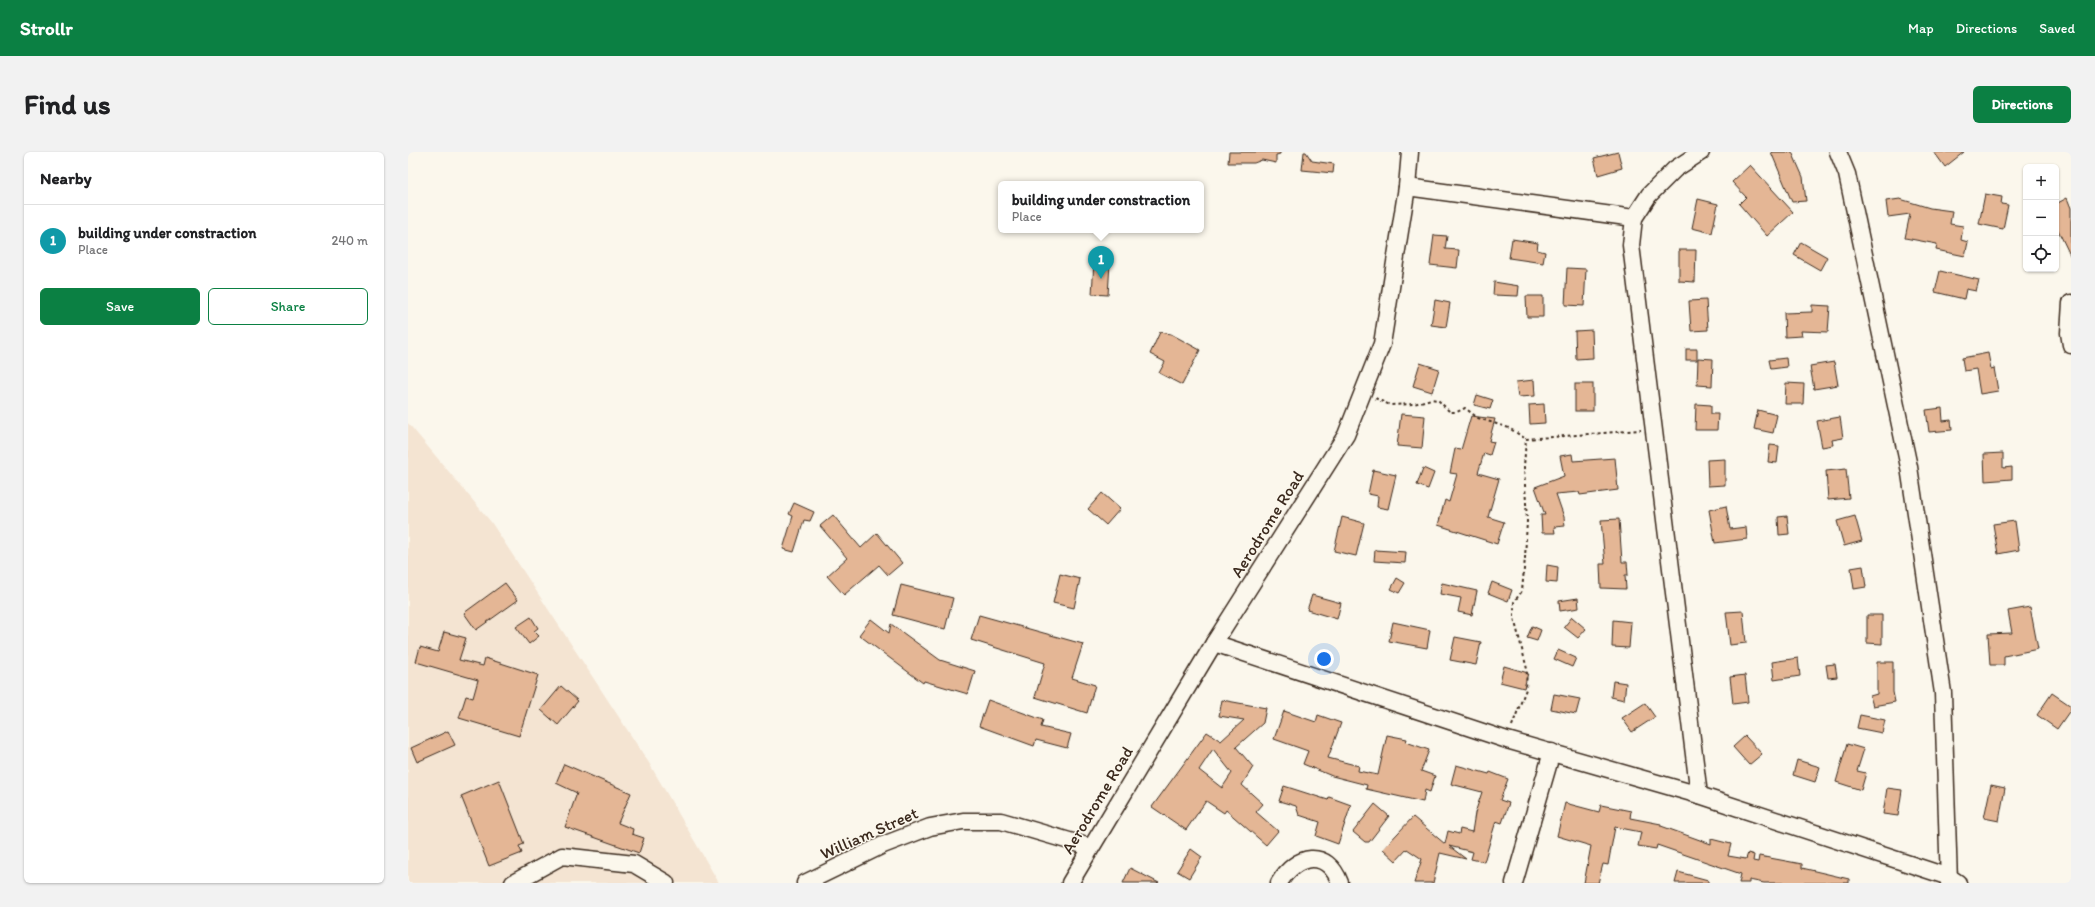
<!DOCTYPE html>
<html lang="en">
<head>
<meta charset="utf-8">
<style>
	:root { --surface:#fff; --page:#f2f2f2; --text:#202124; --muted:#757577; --line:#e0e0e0; --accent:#0b8043 }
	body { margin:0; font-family:Itim,sans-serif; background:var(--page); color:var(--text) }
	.controls { position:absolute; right:12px; top:12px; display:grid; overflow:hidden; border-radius:6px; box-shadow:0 1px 3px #0004 }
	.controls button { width:36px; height:36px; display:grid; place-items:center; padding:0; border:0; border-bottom:1px solid var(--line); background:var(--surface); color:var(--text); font:20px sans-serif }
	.you { position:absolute; left:916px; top:507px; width:14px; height:14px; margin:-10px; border:3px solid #fff; border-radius:50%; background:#1a73e8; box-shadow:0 0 0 6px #1a73e833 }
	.badge { display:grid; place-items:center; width:26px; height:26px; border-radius:50%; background:var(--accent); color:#fff; font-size:13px; font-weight:700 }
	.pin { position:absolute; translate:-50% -33px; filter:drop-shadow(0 1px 2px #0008) }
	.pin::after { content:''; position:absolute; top:21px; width:14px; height:12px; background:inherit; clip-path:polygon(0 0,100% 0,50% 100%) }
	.popup { position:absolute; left:590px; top:29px; width:206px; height:52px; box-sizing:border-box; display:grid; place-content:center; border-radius:6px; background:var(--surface); filter:drop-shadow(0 1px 3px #0005); font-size:13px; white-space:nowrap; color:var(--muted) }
	.popup b { font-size:15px; color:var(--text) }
	.popup::after { content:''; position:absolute; left:50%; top:100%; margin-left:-8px; border:8px solid transparent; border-top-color:var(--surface) }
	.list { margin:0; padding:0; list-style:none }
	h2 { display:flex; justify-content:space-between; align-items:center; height:52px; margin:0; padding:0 16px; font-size:17px }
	h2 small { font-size:13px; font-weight:400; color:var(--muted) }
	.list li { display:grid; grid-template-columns:26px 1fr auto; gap:12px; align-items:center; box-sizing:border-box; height:72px; padding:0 16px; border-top:1px solid var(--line) }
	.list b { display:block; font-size:15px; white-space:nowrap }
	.list p { margin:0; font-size:13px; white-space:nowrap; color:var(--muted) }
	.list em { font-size:13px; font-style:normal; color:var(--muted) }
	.actions { display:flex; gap:8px; padding:12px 16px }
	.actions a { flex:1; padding:9px 0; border:1px solid var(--accent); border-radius:6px; text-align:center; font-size:14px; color:var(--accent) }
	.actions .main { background:var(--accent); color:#fff }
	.icon { flex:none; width:22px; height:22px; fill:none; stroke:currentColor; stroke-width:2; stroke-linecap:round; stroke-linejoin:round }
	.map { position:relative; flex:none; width:1663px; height:731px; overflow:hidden; border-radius:6px }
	header { display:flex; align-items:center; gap:24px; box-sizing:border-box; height:56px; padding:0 20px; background:var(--accent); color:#fff }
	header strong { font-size:19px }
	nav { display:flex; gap:22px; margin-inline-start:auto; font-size:14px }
	.intro { display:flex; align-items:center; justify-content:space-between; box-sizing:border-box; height:96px; padding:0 24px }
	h1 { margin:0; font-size:28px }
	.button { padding:10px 18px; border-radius:6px; background:var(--accent); color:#fff; font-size:14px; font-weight:700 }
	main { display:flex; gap:24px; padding:0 24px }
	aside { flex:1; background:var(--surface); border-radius:6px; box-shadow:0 1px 3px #0004 }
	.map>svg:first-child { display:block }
</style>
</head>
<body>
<header>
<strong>Strollr</strong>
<nav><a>Map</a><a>Directions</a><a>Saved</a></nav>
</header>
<div class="intro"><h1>Find us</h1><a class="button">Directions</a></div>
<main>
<aside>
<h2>Nearby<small></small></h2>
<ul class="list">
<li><span class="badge" style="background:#0f9aa8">1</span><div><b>building under constraction</b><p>Place</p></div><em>240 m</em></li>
</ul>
<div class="actions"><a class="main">Save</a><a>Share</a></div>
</aside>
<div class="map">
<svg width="1663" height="731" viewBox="0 0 1663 731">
	<rect width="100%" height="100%" fill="#fbf7ec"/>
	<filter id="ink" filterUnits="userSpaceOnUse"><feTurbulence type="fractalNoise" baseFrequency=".025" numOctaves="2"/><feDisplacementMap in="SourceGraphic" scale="8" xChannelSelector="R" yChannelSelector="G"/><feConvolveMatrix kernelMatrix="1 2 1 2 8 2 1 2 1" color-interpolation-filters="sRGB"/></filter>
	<g filter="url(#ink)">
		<path fill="#f4e4d2" d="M0,271L83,370L241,611L311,731H0Z"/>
		<g fill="#e4b695" stroke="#3b2a1e" fill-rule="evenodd">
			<path d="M821,0H872V2L868,3V11L854,8L846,11H820Z"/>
			<path d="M896,0H898L904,9L926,12L925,21L894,18Z"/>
			<path d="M1210,0L1214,16L1190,23L1186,6Z"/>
			<path d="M1363,0H1384L1395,25L1398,49L1384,50Z"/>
			<path d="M1526,0H1556L1537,15Z"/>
			<path d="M1342,13L1385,60L1359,84L1331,52L1338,45L1324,30Z"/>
			<path d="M1577,42L1594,45L1593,52L1600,53L1595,77L1571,72Z"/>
			<path d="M1659,46L1663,56V105L1648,74V52Z"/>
			<path d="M1290,47L1310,52L1304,81L1284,76Z"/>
			<path d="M1492,47L1522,56L1544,59L1542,72L1555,74L1553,88L1560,90L1557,104L1528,98L1529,92L1497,86L1502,62L1480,65L1478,49Z"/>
			<path d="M1026,83L1039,84L1037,97L1051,98L1049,116L1022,113Z"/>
			<path d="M1104,87L1130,91L1129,98L1137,100L1135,111L1101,106Z"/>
			<path d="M1393,90L1419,105L1412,118L1386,103Z"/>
			<path d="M1271,98H1288L1287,130L1271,129Z"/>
			<path d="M686,110L702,111L700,143L684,142Z"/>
			<path d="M1159,116L1178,117L1176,154L1157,153Z"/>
			<path d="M1532,119L1571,128L1568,139L1558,137L1556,147L1527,140Z"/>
			<path d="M1086,130L1111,134L1110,144L1085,143Z"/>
			<path d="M1118,144H1135V165H1119Z"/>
			<path d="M1027,148L1042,151L1038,175L1023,173Z"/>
			<path d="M1298,148L1300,178L1283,179L1281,149Z"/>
			<path d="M1404,153L1422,154L1420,180L1393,179L1394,184L1377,185L1376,161L1404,160Z"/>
			<path d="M1184,178L1185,206L1168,207L1167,179Z"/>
			<path d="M752,180L763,182L792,198L774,233L751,221L757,210L742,202Z"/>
			<rect x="1278" y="197" width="11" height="11"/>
			<path d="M1580,201L1583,217L1586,216L1590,239L1572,242L1568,217L1556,219L1554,206Z"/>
			<path d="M1290,206L1305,207L1304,234L1289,233Z"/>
			<path d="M1378,206L1379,215L1363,217L1361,208Z"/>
			<path d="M1426,210L1430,233L1406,237L1402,214Z"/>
			<path d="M1012,211L1031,217L1024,240L1005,234Z"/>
			<path d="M1126,228L1127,244L1110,245L1108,230Z"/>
			<path d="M1378,231L1396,232L1395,252H1377Z"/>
			<rect x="1167" y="232" width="18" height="27"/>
			<path d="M1069,243L1085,248L1082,257L1066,253Z"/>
			<path d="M1136,252L1137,271L1122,272L1121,253Z"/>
			<path d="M1288,252L1303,253V262H1310L1309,278H1287Z"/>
			<path d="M1534,256L1535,269L1543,268L1544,278L1521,280L1518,258Z"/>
			<path d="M1350,258L1369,263L1365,281L1346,277Z"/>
			<path d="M993,262L1017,264L1014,296L989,294Z"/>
			<path d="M1063,264L1087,267L1081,289L1086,290L1082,303L1076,301L1070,321L1091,327L1080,365L1096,370L1089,392L1030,373L1037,348L1041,350L1049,322L1042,321L1047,297L1053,298Z"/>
			<path d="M1432,265L1435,286L1424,288L1425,293L1414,295L1409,269Z"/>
			<path d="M1362,293L1371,294L1369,311L1360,310Z"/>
			<path d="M1595,301V316L1604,315V327L1577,329L1576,302Z"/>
			<path d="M1164,302L1165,309L1207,306L1210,338L1172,343L1171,340L1148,342L1156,365L1157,374L1146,375L1147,381H1134L1133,363H1137L1127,335L1156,324L1152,304Z"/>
			<path d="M1317,307V333L1300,334L1299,308Z"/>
			<path d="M1015,316L1026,321L1020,337L1009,333Z"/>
			<path d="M1438,317L1441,346L1420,348L1418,319Z"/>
			<path d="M965,318L988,323L980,357L969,355L970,344L960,342Z"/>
			<path d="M694,341L712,357L698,373L680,357Z"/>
			<path d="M386,351L406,360L402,369L396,368L386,400L375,397L385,364L381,362Z"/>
			<path d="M1318,354L1322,377L1338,375L1339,387L1307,391L1301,358Z"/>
			<path d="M425,363L453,396L469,381L494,411L480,423L471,413L436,443L419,424L439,406L412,374Z"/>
			<path d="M1379,364L1381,382L1371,383L1370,365Z"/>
			<path d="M1447,364L1454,389L1436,394L1429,369Z"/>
			<path d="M934,365L956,371L948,404L926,399Z"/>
			<path d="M1211,367L1214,410H1219L1220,423H1217L1218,437L1193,436L1192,412H1197L1193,368Z"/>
			<path d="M1607,369L1611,398L1590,402L1585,372Z"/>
			<path d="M967,398L998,400L997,411L966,409Z"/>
			<path d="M1139,413L1150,415L1149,431L1138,430Z"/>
			<path d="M1455,414L1458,435L1446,437L1443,416Z"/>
			<path d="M652,422L672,427L666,456L645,451Z"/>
			<path d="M989,426L997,431L991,441L983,437Z"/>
			<path d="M1084,430L1104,438L1100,449L1080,441Z"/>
			<path d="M97,431L110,448L68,478L56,461Z"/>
			<path d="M1034,431L1069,439L1064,463L1050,460L1053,446L1032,442Z"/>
			<path d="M493,433L545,446L537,477L485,463Z"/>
			<path d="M904,443L933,451L929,467L899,458Z"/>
			<path d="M1170,446L1171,456L1152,459L1151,449Z"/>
			<path d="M1622,455L1630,497L1596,504V513H1582L1580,482L1604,481L1600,459Z"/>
			<path d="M1335,459L1338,491L1322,493L1318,460Z"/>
			<path d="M571,463L675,492L664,526L687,533L679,561L627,545L637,511L563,488Z"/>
			<path d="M1459,463H1474V492L1459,491Z"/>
			<path d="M123,465L130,476L126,479L131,484L121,492L108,475Z"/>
			<path d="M1164,465L1178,477L1170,486L1156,475Z"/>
			<path d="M463,467L481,481L483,472L532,508L567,519L560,542L516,529L515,531L451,483Z"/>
			<path d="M1205,468L1223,470L1221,496L1204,495Z"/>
			<path d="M985,470L1022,478L1019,496L981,489Z"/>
			<path d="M1124,474L1133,478L1129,489L1119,486Z"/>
			<path d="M36,480L58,486L51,508L75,514L77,506L130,523L111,584L51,566L58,544L65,546L70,528L8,510L12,495L30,500Z"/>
			<path d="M1047,485L1073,490L1068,513L1042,508Z"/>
			<path d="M1150,498L1168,506L1164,515L1146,507Z"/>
			<path d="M1390,506L1392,524L1366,528L1364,510Z"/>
			<path d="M1469,510H1485V540L1487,550L1465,554L1462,544L1469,542Z"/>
			<path d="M1427,512L1429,525L1420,526L1418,513Z"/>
			<path d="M1096,514L1120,521L1116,536L1092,530Z"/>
			<path d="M1337,523L1340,550L1325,552L1322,525Z"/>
			<path d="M1205,529L1218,531L1216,548L1203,545Z"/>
			<path d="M153,534L170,549L150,573L133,558Z"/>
			<path d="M1644,541L1663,554V557L1649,577L1629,563Z"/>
			<path d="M1146,542L1172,547L1168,562L1143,557Z"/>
			<path d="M580,548L635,568L633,575L663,582L659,596L628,588L626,594L571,574Z"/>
			<path d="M814,548L858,556L855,571L828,595L845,615L834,633L855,652L848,660L870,679L858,693L818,658L816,661L798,649L778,678L744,655L799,580L813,589L836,568L811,564ZM805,597L824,621L814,636L791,618Z"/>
			<path d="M1237,551L1247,565L1224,580L1214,566Z"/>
			<path d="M876,559L908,570L910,563L933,571L920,606L951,614L950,619L970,623L979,583L999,587L998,590L1021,598L1013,619L1027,624L1022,640L1017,638L1015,650L958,637L959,633L924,624L895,612L900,599L866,587Z"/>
			<path d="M1452,563L1477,568L1474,581L1449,576Z"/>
			<path d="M40,579L47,593L9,610L3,596Z"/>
			<path d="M1337,584L1354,602L1341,613L1325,595Z"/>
			<path d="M1439,592L1456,597L1449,619L1458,621L1453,638L1428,630Z"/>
			<path d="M1389,608L1412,615L1407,630L1385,623Z"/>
			<path d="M156,612L223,641L210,671L225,677L224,682L236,686L231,701L157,675L169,641L148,631Z"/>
			<path d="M1048,613L1081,622L1082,620L1100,627L1092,648L1101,651L1094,671L1088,669L1076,710L1063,707L1065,700L1041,694L1058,707L1032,701L1025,731H1006L1014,707L999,697L988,709L975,697L1005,665L1037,692L1040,679L1051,682L1052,677L1064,680L1067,661L1074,640L1043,632Z"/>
			<path d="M91,628L116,692L111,694L114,701L81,714L53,644Z"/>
			<path d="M1583,633L1597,636L1591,669L1576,666Z"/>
			<path d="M876,634L920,648L921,645L943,653L930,692L908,684L912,670L891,663L888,654L871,649Z"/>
			<path d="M1479,636L1494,638L1490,664L1475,662Z"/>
			<path d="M1157,651L1191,660L1193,653L1223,659L1222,666L1253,672V674L1303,692V687L1323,692L1320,704L1338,707L1340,701L1346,703L1345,709L1350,710L1351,704L1394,712V716L1441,727V731H1356L1341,728V731H1331L1333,722L1249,693L1248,697L1230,694L1233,680L1207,675L1200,713L1195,712L1190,731H1176L1183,694L1149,684Z"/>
			<path d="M967,652L981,664L961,690H957L945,680Z"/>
			<path d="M783,697L794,705L781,726L769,719Z"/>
			<path d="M722,716L751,731H715Z"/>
			<path d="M1270,720L1300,728V731H1267Z"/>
		</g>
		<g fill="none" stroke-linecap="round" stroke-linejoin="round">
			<defs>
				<g id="minor">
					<path d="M1430,0L1439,22L1501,315L1535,541L1541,731"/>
					<path d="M999,35L1226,66"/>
					<path d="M1663,151L1661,181L1663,193"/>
					<path d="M806,491L1099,588L1291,643L1541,725L1550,731"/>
					<path d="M1291,643L1223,93L1226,66L1241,43L1267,17L1293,0"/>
					<path d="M105,731L154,704L226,712L258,731"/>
					<path d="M397,731L475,693L522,675L555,669H593L682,695"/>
					<path d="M662,731L806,491L938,283L974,192L999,35L1002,0"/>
					<path d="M871,731C888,702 919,696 932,731"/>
					<path d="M1106,731L1144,600"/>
				</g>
			</defs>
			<use href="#minor" stroke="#3b2a1e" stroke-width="19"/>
			<g stroke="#3b2a1e" stroke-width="2" stroke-dasharray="3 3" stroke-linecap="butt">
				<path d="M967,246L982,253L1006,252L1023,247L1030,248L1042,260H1049L1057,256L1070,266L1101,276L1118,287"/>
				<path d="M1104,574L1118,537L1119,517L1106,466V450L1114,439L1117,406L1119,369L1116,315L1118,287L1233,278"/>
			</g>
			<use href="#minor" stroke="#fbf7ec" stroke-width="16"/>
		</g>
	</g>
	<g text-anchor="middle" stroke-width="3" stroke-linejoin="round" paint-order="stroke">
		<g font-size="17" fill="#3b2a1e" stroke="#fbf7ec">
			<text transform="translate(859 372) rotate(-58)" y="6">Aerodrome Road</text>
			<text transform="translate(689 648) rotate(-59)" y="6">Aerodrome Road</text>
			<text transform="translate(461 681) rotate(-24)" y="6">William Street</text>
		</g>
	</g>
</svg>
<div class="controls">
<button>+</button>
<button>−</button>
<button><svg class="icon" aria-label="locate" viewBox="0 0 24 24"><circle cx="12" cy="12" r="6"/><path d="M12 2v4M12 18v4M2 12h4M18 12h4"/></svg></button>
</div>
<div class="you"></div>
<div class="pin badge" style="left:693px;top:127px;background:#0f9aa8">1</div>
<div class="popup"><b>building under constraction</b>Place</div>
</div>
</main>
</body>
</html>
